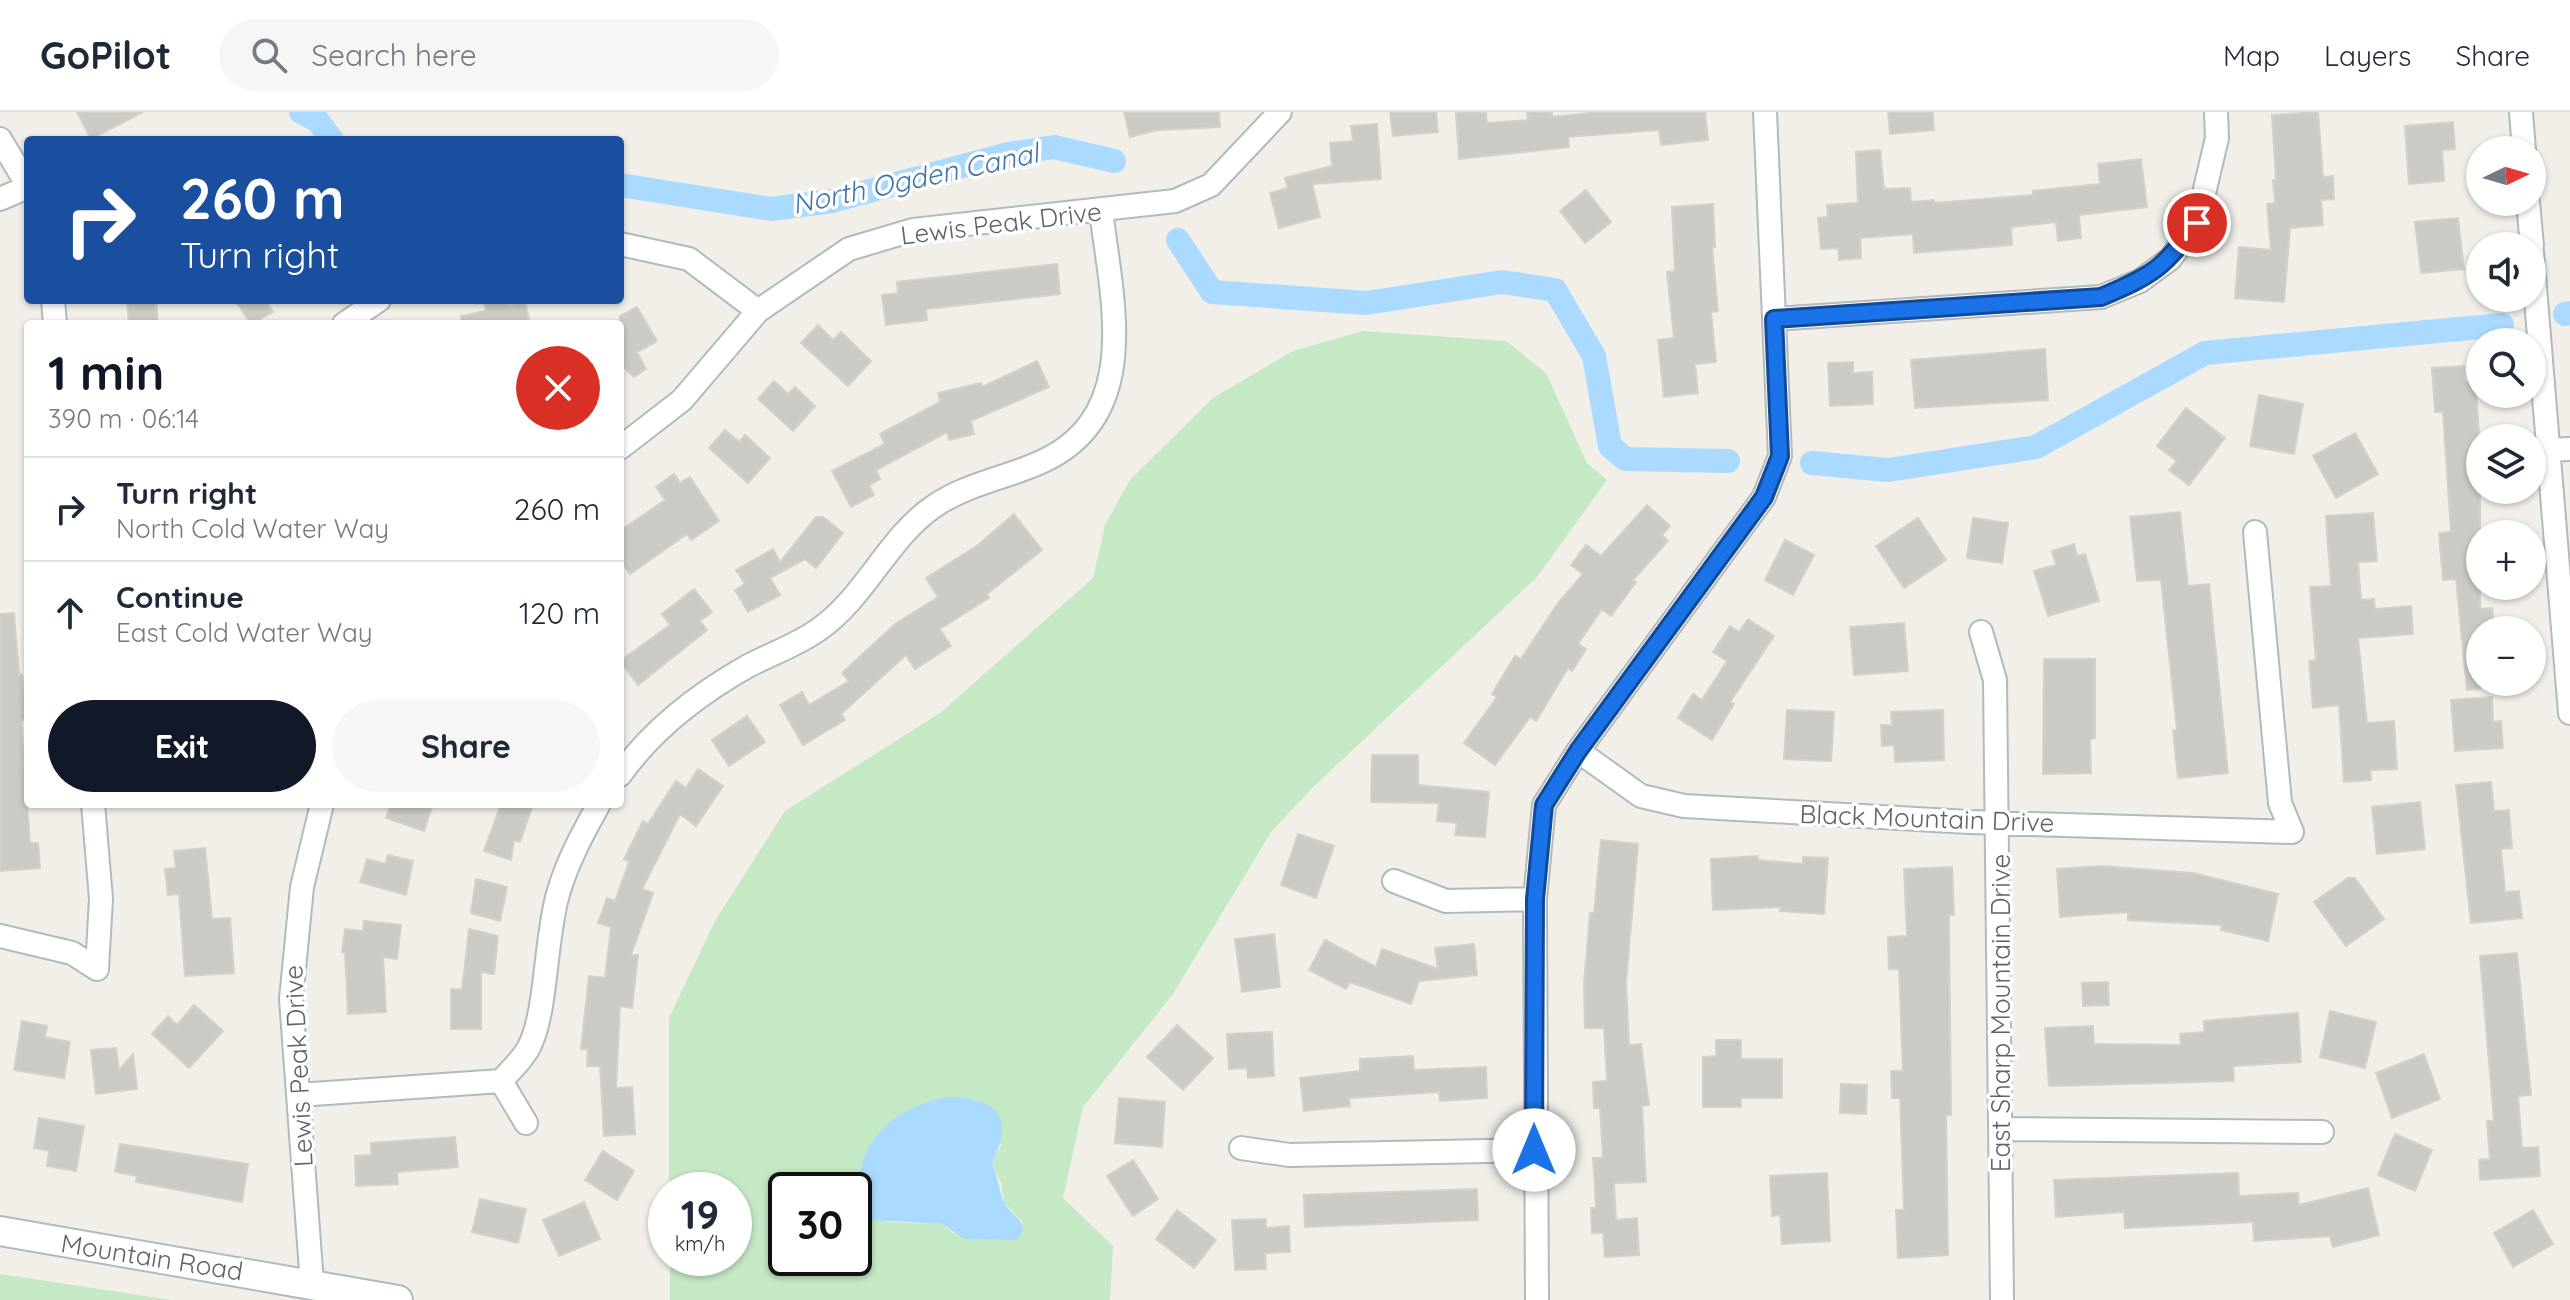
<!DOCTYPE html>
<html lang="en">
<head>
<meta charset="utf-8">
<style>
  :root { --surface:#fff; --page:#f6f6f7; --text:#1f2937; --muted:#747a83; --line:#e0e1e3; --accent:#111827 }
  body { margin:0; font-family:Quicksand,sans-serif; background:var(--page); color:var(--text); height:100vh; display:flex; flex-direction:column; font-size:30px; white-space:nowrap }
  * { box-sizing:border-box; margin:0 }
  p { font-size:26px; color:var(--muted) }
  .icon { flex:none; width:44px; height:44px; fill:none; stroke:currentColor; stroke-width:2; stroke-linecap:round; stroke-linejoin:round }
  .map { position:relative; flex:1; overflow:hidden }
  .side { position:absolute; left:24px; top:208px; width:600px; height:488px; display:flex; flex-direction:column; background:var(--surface); border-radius:8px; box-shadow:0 2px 6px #0004 }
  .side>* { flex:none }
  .banner { position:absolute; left:24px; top:24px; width:600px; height:168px; border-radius:8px; box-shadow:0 2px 6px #0004; background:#1a4fa0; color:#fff; overflow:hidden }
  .needle { width:52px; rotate:85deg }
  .buttons { position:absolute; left:2466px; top:24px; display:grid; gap:16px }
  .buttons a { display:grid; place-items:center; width:80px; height:80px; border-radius:50%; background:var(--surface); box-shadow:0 2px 6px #0004; font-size:40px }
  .speed { position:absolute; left:648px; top:1060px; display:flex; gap:16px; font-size:40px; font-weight:700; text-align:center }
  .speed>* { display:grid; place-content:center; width:104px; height:104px; border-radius:50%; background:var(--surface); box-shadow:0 2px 6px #0004; line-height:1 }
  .speed small { font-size:20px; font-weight:400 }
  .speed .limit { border:4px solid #111; border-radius:12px; background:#fff; color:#111 }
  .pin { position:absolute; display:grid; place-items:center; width:68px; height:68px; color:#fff; margin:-34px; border:4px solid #fff; border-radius:50%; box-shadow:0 2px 8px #0007 }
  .me { position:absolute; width:88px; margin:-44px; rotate:0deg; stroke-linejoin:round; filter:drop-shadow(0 0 6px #0008) }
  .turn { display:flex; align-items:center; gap:28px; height:168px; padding:0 24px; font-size:36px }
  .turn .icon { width:104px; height:104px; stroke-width:2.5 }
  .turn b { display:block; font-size:56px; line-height:68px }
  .round { display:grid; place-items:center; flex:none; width:84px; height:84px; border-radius:42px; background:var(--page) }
  .headline { display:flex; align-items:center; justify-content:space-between; height:136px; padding:0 24px }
  h1 { font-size:48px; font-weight:700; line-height:60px; color:var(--accent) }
  .action { display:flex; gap:16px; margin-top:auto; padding:16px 24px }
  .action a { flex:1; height:92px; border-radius:48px; background:var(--accent); color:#fff; font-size:32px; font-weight:700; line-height:92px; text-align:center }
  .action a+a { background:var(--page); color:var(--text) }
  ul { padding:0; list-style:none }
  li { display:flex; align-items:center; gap:24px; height:104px; padding:0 24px; border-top:2px solid var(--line) }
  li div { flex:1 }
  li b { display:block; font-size:30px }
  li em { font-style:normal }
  header { display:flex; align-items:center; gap:48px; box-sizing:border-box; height:112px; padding:0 40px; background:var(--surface); border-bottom:2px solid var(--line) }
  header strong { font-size:38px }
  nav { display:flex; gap:44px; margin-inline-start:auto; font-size:28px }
  .search { width:560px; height:72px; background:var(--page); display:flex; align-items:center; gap:20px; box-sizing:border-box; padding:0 28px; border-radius:44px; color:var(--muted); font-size:30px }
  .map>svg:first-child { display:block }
  .green { fill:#c5e8c5; fill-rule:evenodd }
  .water { fill:#aadaff }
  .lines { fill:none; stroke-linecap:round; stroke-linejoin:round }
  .canal { stroke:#aadaff; stroke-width:24 }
  .building { fill:#cccac5; stroke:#d6d1c6; stroke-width:2 }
  .minor-casing { stroke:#b5b8bc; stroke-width:26 }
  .tertiary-casing { stroke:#b5b8bc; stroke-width:32 }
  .minor { stroke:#fff; stroke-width:22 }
  .tertiary { stroke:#fff; stroke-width:28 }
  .route-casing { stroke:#114b97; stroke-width:20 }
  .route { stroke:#1a73e8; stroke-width:14 }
  .labels { text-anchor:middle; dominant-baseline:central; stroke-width:7; stroke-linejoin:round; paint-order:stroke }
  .street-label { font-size:26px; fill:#5f6368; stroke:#fff }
  .water-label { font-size:28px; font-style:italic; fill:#4174aa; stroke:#fff }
</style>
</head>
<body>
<header>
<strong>GoPilot</strong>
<div class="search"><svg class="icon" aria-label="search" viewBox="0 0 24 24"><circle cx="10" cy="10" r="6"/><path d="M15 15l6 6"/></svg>Search here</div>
<nav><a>Map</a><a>Layers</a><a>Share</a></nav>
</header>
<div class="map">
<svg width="2570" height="1188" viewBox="0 0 2570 1188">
  <rect width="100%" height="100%" fill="#f1efe8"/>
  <path class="green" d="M1363,219l143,10 40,32 41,90 20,17 -70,97 -224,210 -42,45 -98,162 -90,113 -20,91 50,48 -3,54h-440v-42h64v-68h-65v-172l46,-97 70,-110 155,-98 153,-135 12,-53 25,-45 83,-82 80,-47zM1002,1031l-10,21 9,19 3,19 19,21 -5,16 -65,-6 -11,-9 -56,-2zM786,1078h68v68h-68z
    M0,1162l172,26h-172z"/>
  <path class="water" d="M947,985c51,1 68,19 45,67 6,12 7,27 12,38 8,16 28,19 13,38l-52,-1 -23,-15 -70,-4 -15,-16c-1,-62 31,-94 90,-107z"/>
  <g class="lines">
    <path class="canal" d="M301,0l17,9 14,19
      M620,73l151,24 61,-8 176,-47 46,-7 60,14
      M1178,128l34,52 154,11 136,-21 53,8 39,66 16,90 15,13 103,2
      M2565,202l5,-1
      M1812,351l76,7 148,-23 169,-94 297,-28"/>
  </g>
  <path class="building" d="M77,0h66l-52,27z
    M1124,0h95l1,15 -63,3 -27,7z
    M1390,0h46l2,20 -45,4z
    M1486,0l1,11 41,-3 -1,-8h25v5l46,-5h107l3,28 -47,5 -2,-15 -91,7 1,10 -110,12 -3,-46z
    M1888,0h45l1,18 -44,4z
    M2318,0l5,65 10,-1 1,23 -13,1 2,25 -33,3 -6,74 -49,-4 4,-51 32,3 -4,-46 8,-1 -2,-23h3l-4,-65z
    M2453,10l2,27 -13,1 2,31 -35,3 -4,-58z
    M1377,12l4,55 -69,5 8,33 -41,11 -9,-35 18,-5 -3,-10 47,-12 -2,-23 23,-2 -2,-15z
    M1880,38l4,39 26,-1 1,14 23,-2v3l99,-8v-4l67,-7 -2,-20 43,-5 6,48 -68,8 2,23 -23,3 -2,-19 -45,5 1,18 -98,8 -1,-19 -53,4 1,20 -22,2 -1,-12 -17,1 -3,-31 10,-1 -1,-12 31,-2 -2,-51z
    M1586,78l25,32 -26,21 -25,-32z
    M1713,92l2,43h-3l6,64 -7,1 5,50 -21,2 3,29 -34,4 -6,-57 16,-2 -7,-66 8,-1 -3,-64z
    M2458,106l6,51 -43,4 -6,-51z
    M1057,152l3,30 -134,15 1,11 -41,5 -4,-30 16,-2 -1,-11z
    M127,188h29l2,24h-29z
    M235,188h30l8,12 -22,12z
    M484,188h23l2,6 16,-4 5,22h-68l-1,-8 25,-5z
    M637,195l20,34 -20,11 9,17 -12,8 -14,-13v-48z
    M818,213l15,15 8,-8 30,29 -23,25 -47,-43z
    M2045,237l3,51 -133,8 -4,-48z
    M1037,249l12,26 -78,34 3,13 -25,6 -2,-8 -71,38 4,9 -11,6 5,10 -23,12 -19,-36 53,-27 -5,-10 60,-32 -2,-9 43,-10 1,4z
    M1853,250v11l19,-1 1,32 -43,2 -2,-43z
    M2464,254l1,16h11l4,72v155l12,-1 3,22h-15v59l-13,1 -11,-111 -13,1 -4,-47 12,-1 -8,-120h-8l-3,-44z
    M774,269l14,13 7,-7 20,19 -22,25 -35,-32z
    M2259,283l44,9 -9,50 -44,-8z
    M2186,296l39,30 -36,47 -20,-15 8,-9 -20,-15z
    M725,318l14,12 6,-7 25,23 -22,25 -39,-35z
    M2355,321l23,41 -42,24 -23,-42z
    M674,362l6,9 10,-6 29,44 -28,19 -4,-6 -57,40 -10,-14v-29l45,-31 -9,-13z
    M1647,393l23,21 -8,9 6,6 -35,39 3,2 -25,34 -9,-7 -24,35 8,5 -14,22 -4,-3 -32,53 -6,-4 -35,48 -31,-22 33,-46 -5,-3 23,-38 6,3 37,-56 25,-29 -12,-9 15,-20 15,11z
    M2180,400l8,74 21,-2 19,189 -50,5 -5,-47 4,-1 -16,-150 -24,1 -7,-64z
    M2373,401l4,48 -19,1 3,38 13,-1 1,10 36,-3 2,28 -55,4 9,85 27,-2 3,48 -27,1 1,10 -27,2 -5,-77 -26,3 -4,-47 7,-1 -6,-73 21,-1 -5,-70z
    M1014,402l28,36 -55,44 2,4 -49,31 11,17 -36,23 -9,-14 -65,59 4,6 -42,25 -23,-40 22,-13 7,13 40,-24 -7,-8 53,-49 43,-27 -12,-19 52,-33z
    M816,405h7l20,16 -27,35 -11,-9 -35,19 10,17 -32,17 -13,-22 10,-6 -9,-14 37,-21 7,13z
    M1918,406l28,42 -42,28 -28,-42z
    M1973,406l35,5 -6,40 -35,-5z
    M1785,428l29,15 -21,40 -28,-15z
    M2074,432l3,12 8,-2 14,47 -51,15 -14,-45 22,-6 -4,-14z
    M694,477l18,23 -12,9 7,9 -69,55 -18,-24 50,-36 -8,-11z
    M14,501l5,62h3l5,45h-6l9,123h8l2,25 -40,3v-257z
    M1748,507l26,17 -44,66 4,2 -22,36 -34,-22 15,-24 9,6 25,-39 -14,-9 17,-26 9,6z
    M1904,511l4,48 -54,4 -4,-48z
    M2044,547h51v79l-5,1 1,34 -48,1z
    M2492,585l1,25 8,-1 2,27 -48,3 -4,-51z
    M1787,598l47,2 -3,49 -47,-2z
    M1943,598l1,50 -49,2 -1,-17 -12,1 -1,-21h11l-1,-13z
    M747,604l18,26 -36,24 -17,-26z
    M1372,643h46v30l71,7 -4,45 -30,-2 2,-12 -20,-2 2,-18 -68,-1z
    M698,657l25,17 -27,40 -16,-12 -38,75 11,4 -22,62h7l-6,53 -12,-2 -4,82 16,-1 3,47 -31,2 -4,-70h-13l1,-17h-7l8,-73 16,2 6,-51 -13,-4 9,-25 8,3 14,-39 -5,-3 19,-38 5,3 28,-43 10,7z
    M2491,670l3,29 15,-1 3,38 -11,1 4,43 14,-1 3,27 -51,5 -15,-138z
    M2420,690l5,47 -48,5 -5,-47z
    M391,692h42l-9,27 -38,-13z
    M501,692h32l-13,38 -6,-2 -3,20 -27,-9z
    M1298,722l36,12 -18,52 -35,-13z
    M1601,728l37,4 -12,139 3,62 12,-1 8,61 -7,1 4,76 -32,1 2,37 21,-2 2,37 -34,2 -2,-24h-11l-1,-25h5l-3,-50h10l-3,-50h-6l-1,-26 14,-1 -3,-53h-19l-1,-44 6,-71h4z
    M205,736l7,71 18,-1 4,55 -49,3 -6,-82 -11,1 -3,-26 11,-1 -2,-17z
    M388,743l25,6 -7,34 -46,-13 7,-23 18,5z
    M1758,744v4l45,4v-7l25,1 -4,56 -44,-3 1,-4 -68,3 -2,-51z
    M2101,754l92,7 85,21 -10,47 -47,-11 1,-5 -94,-5v-8l-68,5 -3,-48z
    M1952,755l2,48h-5l2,200h-5l2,140 -50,3 -2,-48h8l-4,-112h-8l-1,-27h12l-4,-102h-10l-1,-32 19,-1 -3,-67z
    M2348,766h7l29,41 -38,27 -32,-44z
    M476,767l31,8 -7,34 -29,-8z
    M364,809l37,4 -4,34 -14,-2 3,55 -38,2 -3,-61 -3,-1 3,-23 18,2z
    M469,817l29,7 -4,38 -13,-2v57h-30v-40h11z
    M1274,822l6,53 -38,5 -7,-53z
    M1325,828l51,27 6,-18 56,20 -3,-21 39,-4 3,31 -58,6 -8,23 -61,-22 -4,7 -37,-19z
    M2517,841l14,142 -13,1 4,52 16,-1 2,29 -60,4 -1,-20 11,-1 -3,-38h7l-14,-165z
    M2108,870l1,23 -26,1 -1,-23z
    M194,893l29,26 -34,37 -37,-34 16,-18 9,9z
    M2330,899l46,11 -11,46 -45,-11z
    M2298,901l3,49 -68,4 1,15 -185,5 -4,-58 48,-2 1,18 87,1 -1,-11 24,-2v-11z
    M22,909l25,5 -2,11 25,5 -6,36 -50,-8z
    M1177,913l36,33 -30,32 -36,-33z
    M1272,920l2,44 -26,2 -1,-10 -18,1 -2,-35z
    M1716,928h25v19h41v39h-41v9h-38v-50l13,-1z
    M116,936l3,22 14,-16 4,35 -41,5 -5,-44z
    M2424,942l16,45 -48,19 -16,-45z
    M1413,944l1,14 72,-3 1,31 -47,3 -1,-9 -90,6 1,8 -46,5 -4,-33 60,-7v-12z
    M1841,972l26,1 -1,29 -26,-1z
    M1119,986l46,4 -3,45 -47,-4z
    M39,1006l45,8 -8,45 -29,-5 2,-15 -15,-3z
    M2395,1022l37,16 -17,41 -37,-16z
    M455,1025l3,30 -61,5 1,12 -42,2 -1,-30 16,-1v-12z
    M120,1032l128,20 -6,38 -106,-20 1,-6 -22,-4z
    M603,1039l31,20 -17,29 -32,-20z
    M1133,1048l25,39 -25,17 -26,-40z
    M1827,1061l3,68 -48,3 -2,-29 -8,1 -2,-40z
    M2238,1061l1,23 59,-3 1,12 69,-17 11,47 -46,12 -3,-11 -76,5 -1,-19 -128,6 -1,-16 -68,5 -2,-37z
    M1477,1077l1,31 -173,7 -1,-32z
    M480,1087l46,10 -8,34 -46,-11z
    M584,1090l16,37 -41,17 -16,-36z
    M1177,1098l39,30 -22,28 -38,-29z
    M2533,1098l20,34 -40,23 -19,-34z
    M1266,1107v9l23,-2 1,26 -25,1 1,16 -31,1 -3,-50z"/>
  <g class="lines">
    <defs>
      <path id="minor" d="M2521,0l3,38
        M0,27l28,47
        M0,87l28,-12
        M2528,90l4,44
        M620,132l69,15 69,52
        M2532,139l38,462
        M53,188l2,24
        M1774,207l327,-22 39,-16 30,-22 27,-36 20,-85 -1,-26
        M344,212l35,-24
        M620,336l62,-48 76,-89 91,-62 64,-19 262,-29 36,-16 69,-73
        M2548,338l22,-1
        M1981,520l14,48 7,620
        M1578,639l63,45 43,10 286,16 322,10 -12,-29 -25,-271
        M620,663c32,-45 80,-82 128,-109 23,-12 49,-21 70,-36 47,-32 69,-91 115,-123 31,-22 72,-29 106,-44 106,-46 72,-165 62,-253
        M1394,769l52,20 89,-2
        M0,824l72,17 25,16 4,-70 -8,-95
        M501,969l25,42
        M298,983l203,-14c9,-10 22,-22 28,-34 18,-34 16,-109 29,-153 9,-32 25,-61 41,-90
        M2000,1017l322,3
        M1241,1036l48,7 245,-5
        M312,1172l-21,-285 11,-112 20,-83
        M1537,1188l-2,-401 9,-94 34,-54 186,-254 16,-41 -15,-344"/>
      <path id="tertiary" d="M0,1119l398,69"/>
    </defs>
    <use href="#minor" class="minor-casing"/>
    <use href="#tertiary" class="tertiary-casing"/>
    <use href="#minor" class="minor"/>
    <use href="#tertiary" class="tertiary"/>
  </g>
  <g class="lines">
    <defs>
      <path id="route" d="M1534,1038l1,-251 9,-94 34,-54 186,-254 16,-41 -6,-137 327,-22c52,-22 63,-29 96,-74"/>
    </defs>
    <use href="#route" class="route-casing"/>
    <use href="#route" class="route"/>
  </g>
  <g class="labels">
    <g class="street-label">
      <text transform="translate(1001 111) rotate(-7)">Lewis Peak Drive</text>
      <text transform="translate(1927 706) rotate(2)">Black Mountain Drive</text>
      <text transform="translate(2000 901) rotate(-90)">East Sharp Mountain Drive</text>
      <text transform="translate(298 954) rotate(-93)">Lewis Peak Drive</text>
      <text transform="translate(152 1145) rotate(9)">Mountain Road</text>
    </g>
    <g class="water-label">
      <text transform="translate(915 66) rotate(-12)">North Ogden Canal</text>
    </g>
  </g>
</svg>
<div class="buttons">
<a><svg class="needle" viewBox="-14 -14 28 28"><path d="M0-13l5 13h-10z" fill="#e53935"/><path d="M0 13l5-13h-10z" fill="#747a83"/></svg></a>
<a><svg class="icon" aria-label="sound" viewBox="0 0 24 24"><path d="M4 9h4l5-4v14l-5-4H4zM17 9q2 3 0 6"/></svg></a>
<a><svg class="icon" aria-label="search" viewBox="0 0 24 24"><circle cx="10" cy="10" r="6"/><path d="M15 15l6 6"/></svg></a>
<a><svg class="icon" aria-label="layers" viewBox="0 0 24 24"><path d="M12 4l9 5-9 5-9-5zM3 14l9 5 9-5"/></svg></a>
<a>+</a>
<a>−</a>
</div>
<div class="speed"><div>19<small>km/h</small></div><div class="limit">30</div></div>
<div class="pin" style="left:2197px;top:111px;background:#d93025"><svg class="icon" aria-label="arrive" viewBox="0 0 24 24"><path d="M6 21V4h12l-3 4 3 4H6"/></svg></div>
<svg class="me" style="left:1534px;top:1038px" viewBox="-20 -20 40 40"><circle r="19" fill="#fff"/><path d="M0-13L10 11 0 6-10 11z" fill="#1a73e8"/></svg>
<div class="banner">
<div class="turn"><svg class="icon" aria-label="right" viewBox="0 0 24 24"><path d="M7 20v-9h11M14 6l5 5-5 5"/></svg><div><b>260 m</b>Turn right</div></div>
</div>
<section class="side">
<div class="headline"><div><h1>1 min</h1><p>390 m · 06:14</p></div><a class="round" style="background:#d93025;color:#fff"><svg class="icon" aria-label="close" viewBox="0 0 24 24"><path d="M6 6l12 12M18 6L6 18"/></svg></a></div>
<ul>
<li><svg class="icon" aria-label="right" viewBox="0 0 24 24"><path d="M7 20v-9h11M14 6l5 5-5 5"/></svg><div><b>Turn right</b><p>North Cold Water Way</p></div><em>260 m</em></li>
<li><svg class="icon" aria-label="ahead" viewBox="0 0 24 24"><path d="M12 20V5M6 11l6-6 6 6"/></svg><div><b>Continue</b><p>East Cold Water Way</p></div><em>120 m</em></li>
</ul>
<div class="action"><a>Exit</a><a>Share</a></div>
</section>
</div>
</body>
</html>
